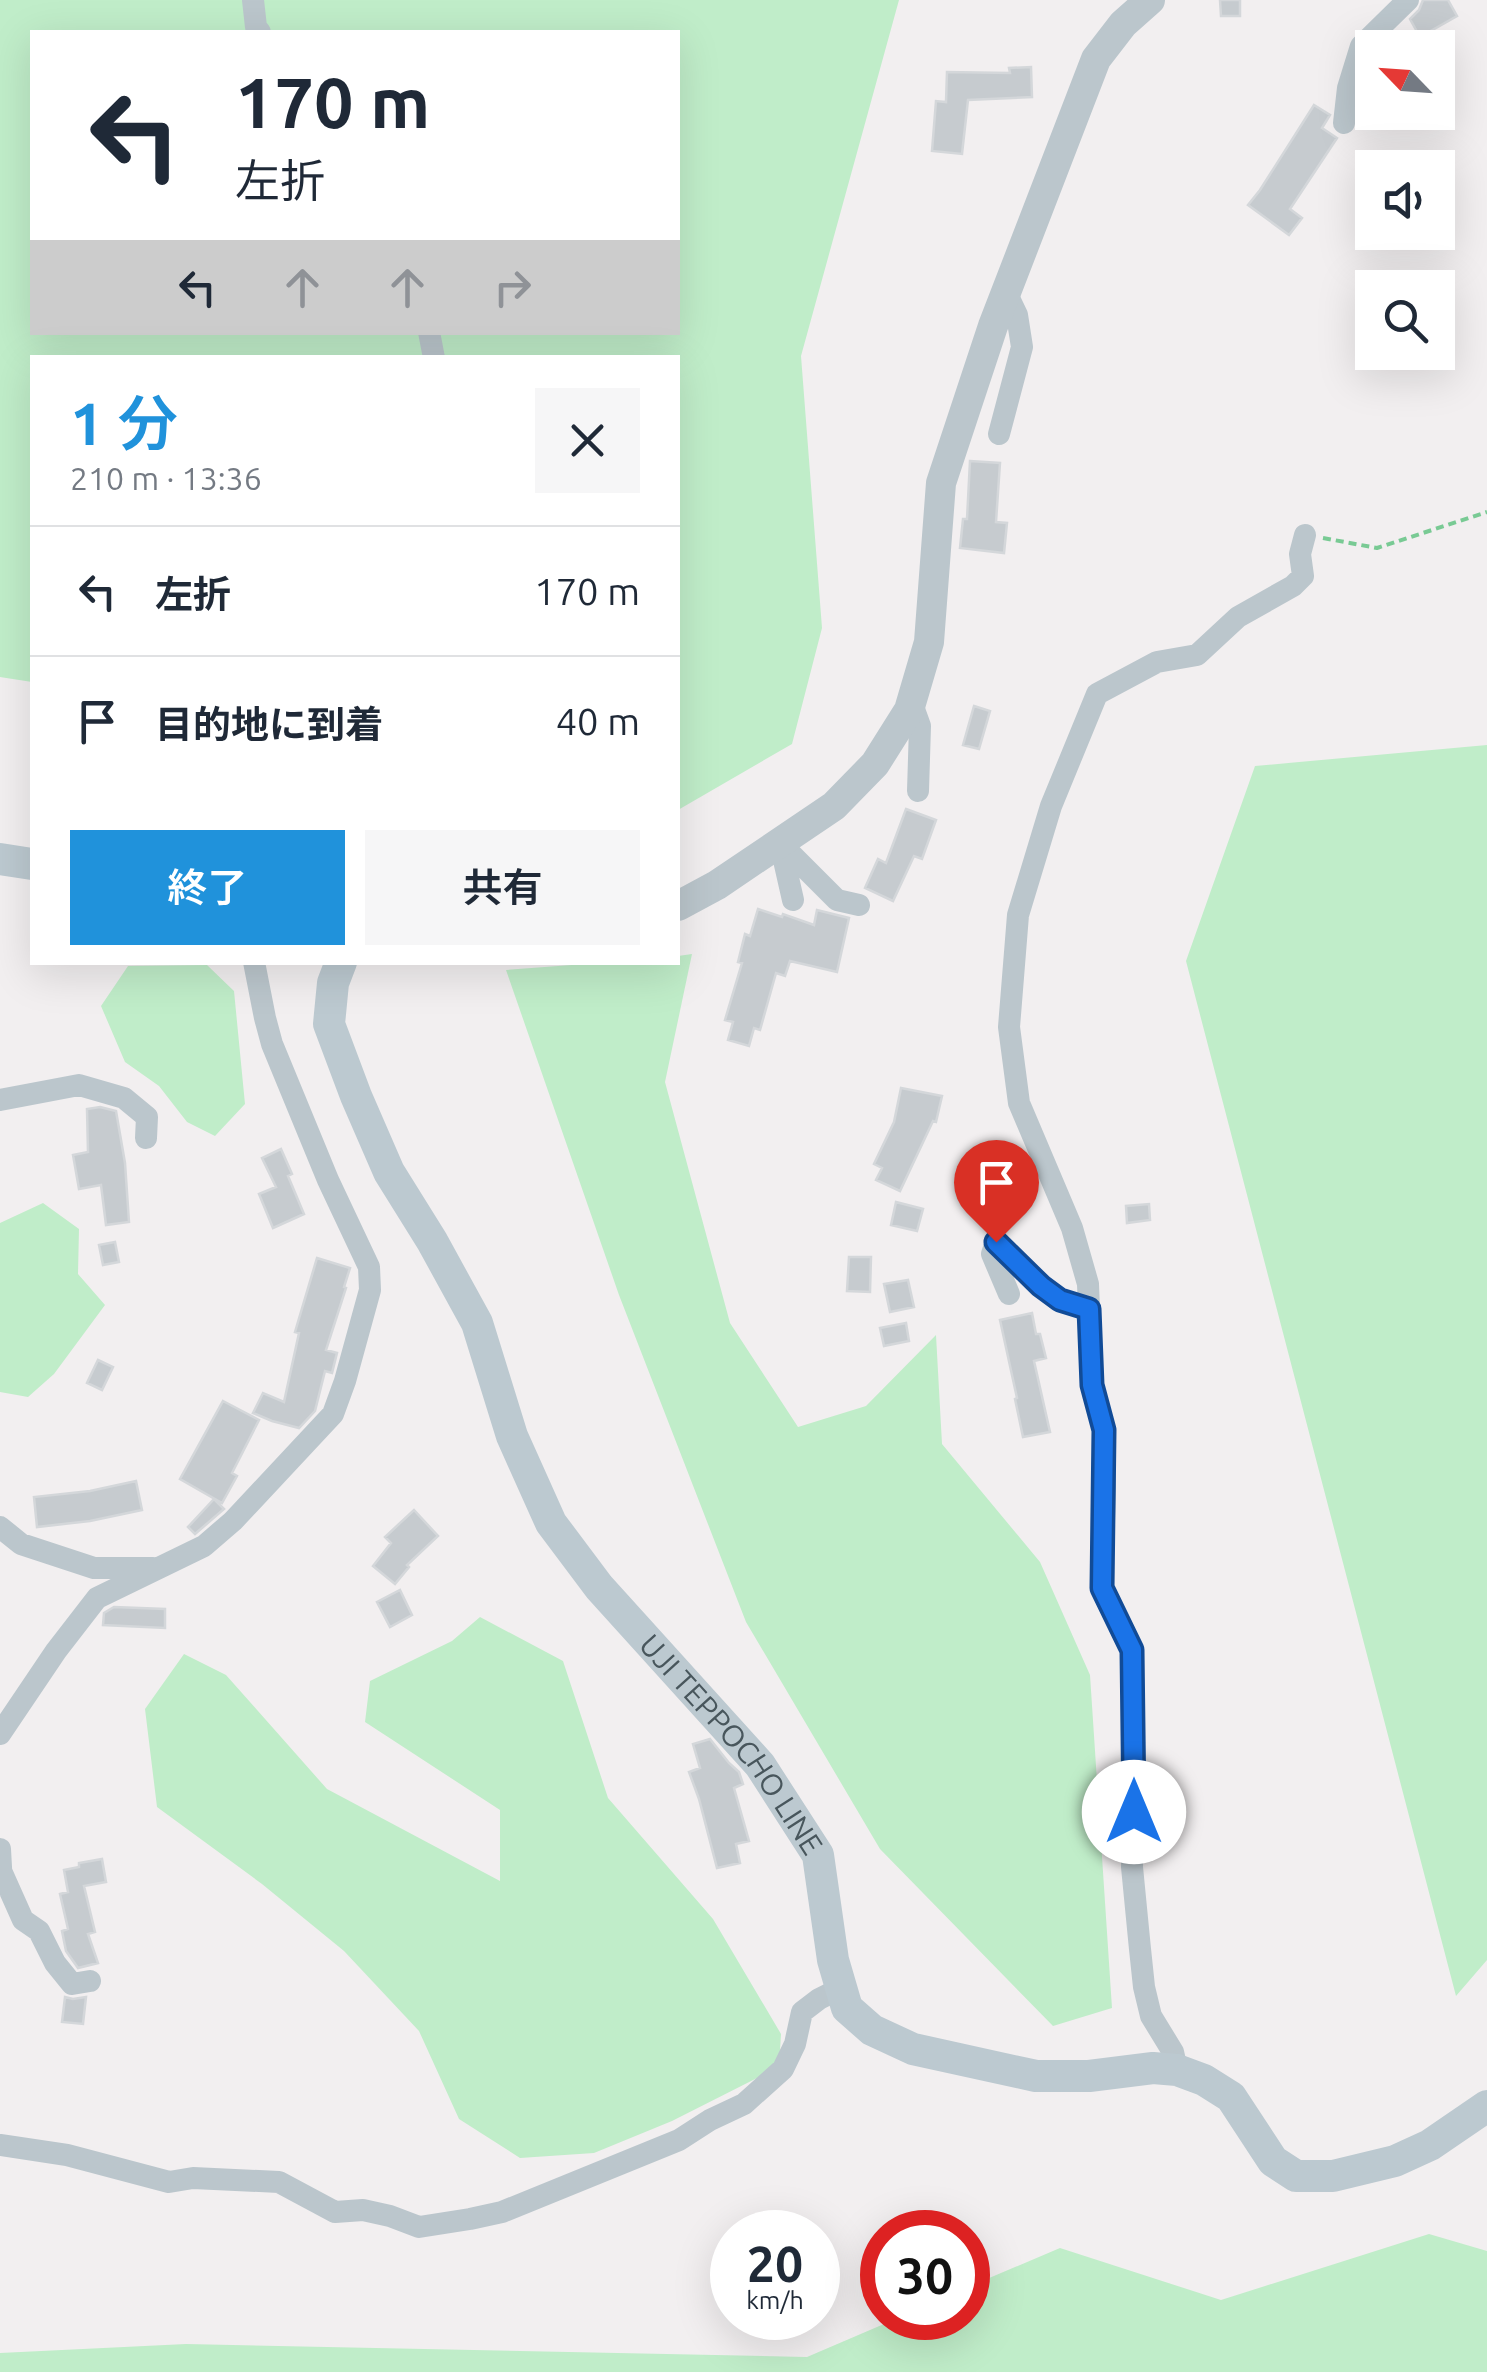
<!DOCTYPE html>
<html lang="ja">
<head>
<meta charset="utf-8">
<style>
  :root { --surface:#fff; --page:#f6f6f7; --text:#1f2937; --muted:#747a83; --line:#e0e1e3; --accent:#2092db }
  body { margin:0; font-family:Ubuntu,"Noto Sans JP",sans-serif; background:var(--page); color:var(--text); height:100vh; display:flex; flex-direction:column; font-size:38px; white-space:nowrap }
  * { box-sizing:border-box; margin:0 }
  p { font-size:32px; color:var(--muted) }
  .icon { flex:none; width:55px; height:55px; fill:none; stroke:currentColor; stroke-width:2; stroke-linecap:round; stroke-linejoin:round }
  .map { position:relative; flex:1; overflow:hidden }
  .details { position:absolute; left:30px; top:355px; width:650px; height:610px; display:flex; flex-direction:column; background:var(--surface); border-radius:0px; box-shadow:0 10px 40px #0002 }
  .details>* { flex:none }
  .hud { position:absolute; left:30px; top:30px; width:650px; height:305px; border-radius:0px; box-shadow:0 10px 40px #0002; background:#fff; color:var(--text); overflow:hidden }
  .needle { width:65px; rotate:295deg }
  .buttons { position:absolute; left:1355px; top:30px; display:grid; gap:20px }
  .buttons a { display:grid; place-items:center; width:100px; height:100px; border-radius:0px; background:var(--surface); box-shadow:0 10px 40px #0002; font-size:50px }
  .speed { position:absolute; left:710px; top:2210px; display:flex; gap:20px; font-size:50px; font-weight:700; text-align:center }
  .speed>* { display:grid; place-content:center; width:130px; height:130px; border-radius:50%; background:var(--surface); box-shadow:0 10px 40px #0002; line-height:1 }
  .speed small { font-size:25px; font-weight:400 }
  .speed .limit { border:15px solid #d22; background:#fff; color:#111 }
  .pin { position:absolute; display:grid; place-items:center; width:85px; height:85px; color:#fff; margin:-102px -42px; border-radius:50% 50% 50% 0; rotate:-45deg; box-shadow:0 0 10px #0007 }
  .pin .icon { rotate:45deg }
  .me { position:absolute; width:110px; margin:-55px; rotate:0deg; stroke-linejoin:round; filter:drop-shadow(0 0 8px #0008) }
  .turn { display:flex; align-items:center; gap:35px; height:210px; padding:0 40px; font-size:45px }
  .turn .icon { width:130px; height:130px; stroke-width:2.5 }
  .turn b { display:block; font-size:70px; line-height:85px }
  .lanes { display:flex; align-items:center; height:95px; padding:0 40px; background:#0003; justify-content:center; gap:50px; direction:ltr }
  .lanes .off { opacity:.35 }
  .round { display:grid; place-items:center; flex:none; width:105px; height:105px; border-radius:0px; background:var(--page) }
  .head { display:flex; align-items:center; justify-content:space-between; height:170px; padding:0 40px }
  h1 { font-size:60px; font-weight:600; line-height:75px; color:var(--accent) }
  .cta { display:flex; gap:20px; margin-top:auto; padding:20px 40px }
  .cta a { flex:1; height:115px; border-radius:0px; background:var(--accent); color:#fff; font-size:40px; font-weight:600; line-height:115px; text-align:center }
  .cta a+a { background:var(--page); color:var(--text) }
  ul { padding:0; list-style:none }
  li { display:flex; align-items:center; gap:30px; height:130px; padding:0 40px; border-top:2px solid var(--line) }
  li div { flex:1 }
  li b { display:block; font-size:38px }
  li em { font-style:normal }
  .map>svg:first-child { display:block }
  .green { fill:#c0edc9; fill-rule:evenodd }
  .building { fill:#c6cbcf; stroke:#d4d7da; stroke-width:2.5 }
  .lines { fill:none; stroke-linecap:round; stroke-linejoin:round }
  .path { stroke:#79ca94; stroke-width:4; stroke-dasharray:8 5; stroke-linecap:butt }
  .minor { stroke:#bbc6cc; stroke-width:22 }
  .tertiary { stroke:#bbc6cc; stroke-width:30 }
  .secondary { stroke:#bcc9d0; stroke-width:32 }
  .route-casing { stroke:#114b97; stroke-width:25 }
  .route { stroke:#1a73e8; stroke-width:18 }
  .labels { text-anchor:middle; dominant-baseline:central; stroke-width:8; stroke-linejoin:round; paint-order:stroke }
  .street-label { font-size:30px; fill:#48565c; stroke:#fff }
</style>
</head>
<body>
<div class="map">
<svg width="1487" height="2372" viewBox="0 0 1487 2372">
  <rect width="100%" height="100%" fill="#f2eff0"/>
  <path class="green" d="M0,0h899l-98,356 21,272 -30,116 -114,66v-452h-646v324l-32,-5zM32,32h646v300h-646z
    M1487,745v1215l-31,36 -270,-1035 69,-195z
    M692,954l-27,128 65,241 68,104 68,-21 70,-71 6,109 98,118 50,113 22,333 -59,18 -173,-177 -134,-227 -127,-327 -113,-325 92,-7 80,-1v-6z
    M207,965l27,26 11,113 -30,32 -28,-14 -28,-36 -34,-24 -24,-56 27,-40z
    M43,1203l36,26 -1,45 27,31 -51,69 -26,23 -28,-5v-169z
    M480,1617l83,44 45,137 105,121 68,115 -2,33 -107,54 -78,32 -74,5 -61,-39 -40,-88 -75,-80 -82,-67 -105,-77 -12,-98 39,-55 42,21 101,114 173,92v-71l-135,-88 5,-41 82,-40z
    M1429,2234l58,17v121h-1487v-19l186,-9 621,13 91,-39h70v-31l92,-39 161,52z"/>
  <path class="building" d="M1220,0h20v16h-19z
    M1423,0h25l9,16 -37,21 -10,-18 9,-9z
    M1031,67l1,30 -64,3 -6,54 -30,-3 4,-50 10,1 1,-30 63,1 -1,-5z
    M1314,105l16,10 -8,13 15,10 -47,71 12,9 -13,17 -41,-30 12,-15z
    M970,461l30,2 -4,59 11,1 -3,30 -44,-5 3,-29h4z
    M974,706l16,5 -11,38 -16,-4z
    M906,809l30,11 -14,39 -8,-3 -21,45 -28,-13 13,-29 8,4z
    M758,909l24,8 1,-3 31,11 3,-15 32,8 -12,54 -47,-11 -5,15 -9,-3 -16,57 -6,-2 -5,18 -21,-6 5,-18 -8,-2 17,-57 -4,-1 7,-28 5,2z
    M901,1088l41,8 -6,26 -3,-1 -33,70 -24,-11 6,-12 -8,-4 20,-42z
    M100,1107l16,4 9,52 4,59 -23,3 -5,-40 -22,4 -6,-34 15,-3 -1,-43z
    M281,1149l11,25 -4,2 16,38 -31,14 -14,-34 17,-7 -14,-29z
    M896,1202l27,7 -6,22 -26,-6z
    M1149,1204l1,16 -23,3 -1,-17z
    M115,1242l4,20 -16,3 -4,-20z
    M849,1257h22l-1,35 -23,-1z
    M317,1258l33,10 -6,19 2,1 -20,62 11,3 -5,20 -7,-2 -10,40 -16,17 -27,-7 -19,-8 10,-20 21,9 15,-69 -4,-1z
    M908,1280l6,27 -24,5 -6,-28z
    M1032,1313l4,21h4l6,24 -12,3 16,71 -27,5 -8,-38 2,-1 -17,-78z
    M906,1323l3,18 -25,5 -4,-18z
    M98,1360l15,7 -11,23 -15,-7z
    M223,1401l36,19 -27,53 5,3 -15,27 -42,-24z
    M136,1481l6,29 -52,11 -53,6 -3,-30 56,-6z
    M214,1499l10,10 -29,25 -7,-7z
    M414,1510l24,26 -31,29 2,2 -14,17 -22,-18 18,-23 -6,-6z
    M400,1590l12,25 -22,12 -13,-25z
    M114,1607l51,2v19l-62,-3 1,-12z
    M710,1739l19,24 10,9 4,12 -9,4 15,53 -13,3 4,19 -23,5 -18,-69 -10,-27 11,-4 -7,-24z
    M102,1859l4,23 -22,4 11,46 -7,2 10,29 -20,5 -12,-17 -4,-20 6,-2 -8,-35 8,-2 -4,-22 15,-3v-4z
    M65,1997l8,2 13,-2 -3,27 -21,-2z"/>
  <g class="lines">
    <path class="path" d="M1323,538l54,10 110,-36"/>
    <path class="minor" d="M253,0l3,27 4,5
      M1344,123l4,-35 13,-42 47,-46
      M429,332l5,26
      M999,434l23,-87 -5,-32 -11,-23
      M911,701l9,25 -2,65
      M780,843l57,57 22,5
      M781,847l12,53
      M0,1100l79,-15 45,13 23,19 -1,21
      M1009,1294l-17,-40 4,-12 45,43 19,14 29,10
      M0,1527l21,17 73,24h59
      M0,1734l56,-83 41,-53 107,-52 29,-25 100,-107 12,-33 25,-91 -1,-23 -41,-87 -56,-136 -7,-26 -11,-56
      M0,1849l2,36
      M2,1873l21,47 16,11 16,32 17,21 18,-3
      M1177,2070l-4,-18 -22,-36 -7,-29 -4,-38 -8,-82 2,-82 -2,-135 -30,-62 3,-101 -1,-57 -12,-45 -4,-101 -16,-56 -53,-125 -10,-76 9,-112 33,-109 46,-112 60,-32 40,-7 41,-38 55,-31 10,-10 -3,-22 5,-19
      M0,2145l67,10 102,27 24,-4 86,4 56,30 28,-2 27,6 29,11 51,-8 32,-7 177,-72 31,-20 34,-16 39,-35 12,-25 7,-32 17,-13 22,-11"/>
    <path class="tertiary" d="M678,906l39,-21 117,-79 41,-42 34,-54 20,-68 12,-159 52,-157 103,-267 27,-35 27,-24"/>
    <g class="secondary">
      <path d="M0,859l32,5"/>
      <path id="s1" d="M341,962l-8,21 -4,41 27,72 33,76 43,69 45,82 35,113 39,87 48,64 161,178 58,90 15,105 14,48 25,22 41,19 123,27h53l64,-8 24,2 27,10 27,17 42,64 23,15h37l62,-15 35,-16 57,-39"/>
    </g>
  </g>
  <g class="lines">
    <defs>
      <path id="route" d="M996,1242l45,44 19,14 29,9 3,76 12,45 -2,158 30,62 2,162"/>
    </defs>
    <use href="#route" class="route-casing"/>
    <use href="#route" class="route"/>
  </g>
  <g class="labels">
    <g class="street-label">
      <text stroke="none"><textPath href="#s1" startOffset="898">UJI TEPPOCHO LINE</textPath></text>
    </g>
  </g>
</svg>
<div class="buttons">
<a><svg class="needle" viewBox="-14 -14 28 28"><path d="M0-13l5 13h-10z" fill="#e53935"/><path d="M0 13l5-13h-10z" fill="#747a83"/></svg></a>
<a><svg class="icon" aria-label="sound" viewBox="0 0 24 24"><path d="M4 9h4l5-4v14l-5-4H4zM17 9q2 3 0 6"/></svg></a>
<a><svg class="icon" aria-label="search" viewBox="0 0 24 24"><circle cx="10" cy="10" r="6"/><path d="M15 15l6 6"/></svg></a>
</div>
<div class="speed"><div>20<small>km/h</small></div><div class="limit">30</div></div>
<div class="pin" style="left:996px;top:1242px;background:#d93025"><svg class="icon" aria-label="arrive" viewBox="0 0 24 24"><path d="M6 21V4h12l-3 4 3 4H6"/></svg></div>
<svg class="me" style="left:1134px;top:1812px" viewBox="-20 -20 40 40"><circle r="19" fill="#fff"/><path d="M0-13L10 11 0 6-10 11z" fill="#1a73e8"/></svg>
<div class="hud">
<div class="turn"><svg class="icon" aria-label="left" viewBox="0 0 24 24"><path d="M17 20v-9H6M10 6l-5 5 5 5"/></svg><div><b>170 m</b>左折</div></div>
<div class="lanes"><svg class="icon" aria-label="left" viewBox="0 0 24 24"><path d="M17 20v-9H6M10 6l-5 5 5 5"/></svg><svg class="icon off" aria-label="ahead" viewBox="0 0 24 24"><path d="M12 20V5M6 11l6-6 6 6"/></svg><svg class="icon off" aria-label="ahead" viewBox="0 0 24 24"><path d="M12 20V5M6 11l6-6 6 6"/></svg><svg class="icon off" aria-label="right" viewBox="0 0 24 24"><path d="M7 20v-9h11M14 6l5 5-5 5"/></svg></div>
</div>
<section class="details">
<div class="head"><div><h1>1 分</h1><p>210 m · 13:36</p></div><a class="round"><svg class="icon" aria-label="close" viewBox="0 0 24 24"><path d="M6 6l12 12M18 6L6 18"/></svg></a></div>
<ul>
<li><svg class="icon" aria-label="left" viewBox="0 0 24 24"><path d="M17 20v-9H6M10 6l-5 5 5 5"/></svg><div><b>左折</b></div><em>170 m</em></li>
<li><svg class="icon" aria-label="arrive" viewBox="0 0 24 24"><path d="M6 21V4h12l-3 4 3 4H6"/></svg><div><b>目的地に到着</b></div><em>40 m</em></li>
</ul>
<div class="cta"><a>終了</a><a>共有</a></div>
</section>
</div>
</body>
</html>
